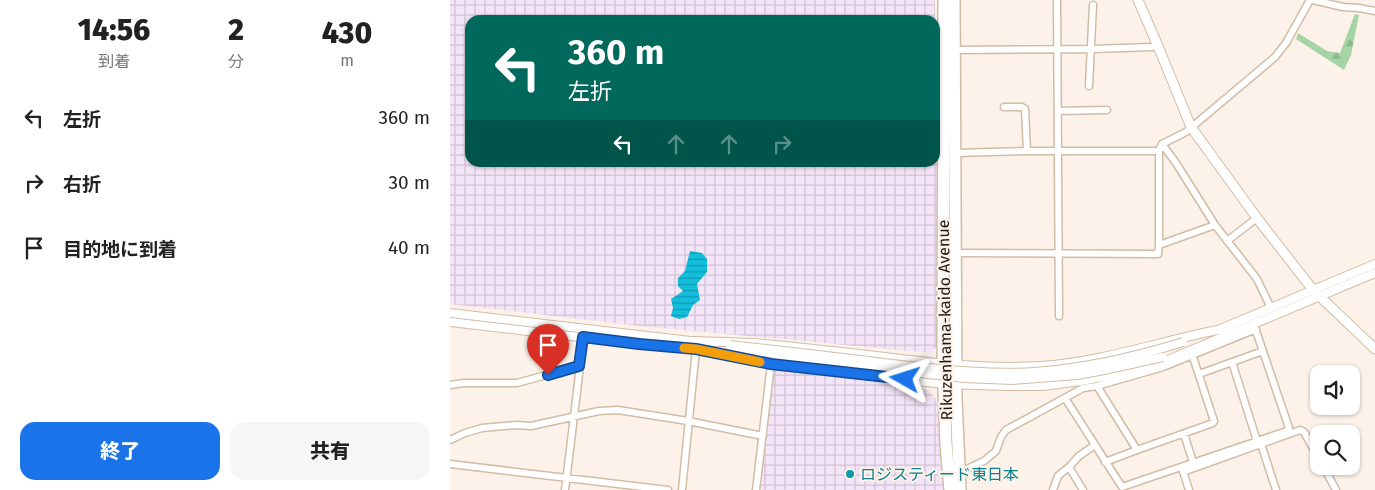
<!DOCTYPE html>
<html lang="ja">
<head>
<meta charset="utf-8">
<style>
  :root { --surface:#fff; --page:#f6f6f6; --text:#222; --muted:#767676; --accent:#1a73e8 }
  body { margin:0; font-family:"Fira Sans","Noto Sans JP",sans-serif; background:var(--page); color:var(--text); height:100vh; display:flex; flex-direction:column; font-size:19px; white-space:nowrap }
  * { box-sizing:border-box; margin:0 }
  p { font-size:16px; color:var(--muted) }
  .icon { flex:none; width:28px; height:28px; fill:none; stroke:currentColor; stroke-width:2; stroke-linecap:round; stroke-linejoin:round }
  .map { position:relative; flex:1; overflow:hidden }
  .panel { display:flex; flex-direction:column; background:var(--surface); width:450px }
  .panel>* { flex:none }
  .banner { position:absolute; left:15px; top:15px; width:475px; height:152px; border-radius:15px; box-shadow:0 1px 4px #0004; background:#00695c; color:#fff; overflow:hidden }
  .buttons { position:absolute; left:860px; top:365px; display:grid; gap:10px }
  .buttons a { display:grid; place-items:center; width:50px; height:50px; border-radius:10px; background:var(--surface); box-shadow:0 1px 4px #0004; font-size:25px }
  .pin { position:absolute; display:grid; place-items:center; width:42px; height:42px; color:#fff; margin:-51px -21px; border-radius:50% 50% 50% 0; rotate:-45deg; box-shadow:0 0 5px #0007 }
  .pin .icon { rotate:45deg }
  .me { position:absolute; width:55px; margin:-28px; rotate:276deg; stroke-linejoin:round; filter:drop-shadow(0 0 4px #0008) }
  .turn { display:flex; align-items:center; gap:18px; height:105px; padding:0 20px; font-size:22px }
  .turn .icon { width:65px; height:65px; stroke-width:2.5 }
  .turn b { display:block; font-size:35px; line-height:42px }
  .lanes { display:flex; align-items:center; height:48px; padding:0 20px; background:#0003; justify-content:center; gap:25px; direction:ltr }
  .lanes .off { opacity:.35 }
  .eta { display:flex; justify-content:space-evenly; align-items:center; height:85px; text-align:center }
  .eta b { font-size:30px; font-weight:800; line-height:35px }
  .action { display:flex; gap:10px; margin-top:auto; padding:10px 20px }
  .action a { flex:1; height:58px; border-radius:15px; background:var(--accent); color:#fff; font-size:20px; font-weight:800; line-height:58px; text-align:center }
  .action a+a { background:var(--page); color:var(--text) }
  ul { padding:0; list-style:none }
  li { display:flex; align-items:center; gap:15px; height:65px; padding:0 20px }
  li div { flex:1 }
  li b { display:block; font-size:19px }
  li em { font-style:normal }
  main { display:flex; flex:1; min-height:0 }
  .map>svg:first-child { display:block }
  .industrial { fill:url(#industrial-grid); fill-rule:evenodd }
  .forest { fill:url(#forest-firs) }
  .water { fill:url(#water-rules) }
  .lines { fill:none; stroke-linecap:round; stroke-linejoin:round }
  .minor-casing { stroke:#d2bca6; stroke-width:9 }
  .tertiary-casing { stroke:#d2bca6; stroke-width:10 }
  .secondary-casing { stroke:#d2bca6; stroke-width:11 }
  .trunk-casing { stroke:#d2bca6; stroke-width:14 }
  .minor { stroke:#fff; stroke-width:6 }
  .tertiary { stroke:#fff; stroke-width:8 }
  .secondary { stroke:#fff; stroke-width:9 }
  .trunk { stroke:#fff; stroke-width:11 }
  .tertiary-bridge-casing { stroke:#d2bca6; stroke-width:10; stroke-linecap:butt }
  .tertiary-bridge { stroke:#fff; stroke-width:8 }
  .route-casing { stroke:#114b97; stroke-width:12 }
  .route { stroke:#1a73e8; stroke-width:9 }
  .slow { stroke:#f59e0b; stroke-width:9 }
  .culture-dot { fill:#0f9aa8; stroke:#fcf2e9; stroke-width:2 }
  .labels { text-anchor:middle; dominant-baseline:central; stroke-width:4; stroke-linejoin:round; paint-order:stroke }
  .street-label { font-size:16px; fill:#221a12; stroke:#fcf2e9 }
  .culture-label { font-size:16px; fill:#0d838f; stroke:#fcf2e9; text-anchor:start }
</style>
</head>
<body>
<main>
<section class="panel">
<div class="eta">
<div><b>14:56</b><p>到着</p></div>
<div><b>2</b><p>分</p></div>
<div><b>430</b><p>m</p></div>
</div>
<ul>
<li><svg class="icon" aria-label="left" viewBox="0 0 24 24"><path d="M17 20v-9H6M10 6l-5 5 5 5"/></svg><div><b>左折</b></div><em>360 m</em></li>
<li><svg class="icon" aria-label="right" viewBox="0 0 24 24"><path d="M7 20v-9h11M14 6l5 5-5 5"/></svg><div><b>右折</b></div><em>30 m</em></li>
<li><svg class="icon" aria-label="arrive" viewBox="0 0 24 24"><path d="M6 21V4h12l-3 4 3 4H6"/></svg><div><b>目的地に到着</b></div><em>40 m</em></li>
</ul>
<div class="action"><a>終了</a><a>共有</a></div>
</section>
<div class="map">
<svg width="925" height="490" viewBox="0 0 925 490">
  <defs>
    <pattern id="industrial-grid" width="8" height="8" patternUnits="userSpaceOnUse" patternTransform="scale(1.25)"><rect width="8" height="8" fill="#f4e4f7"/><path d="M0 4h8M4 0v8" fill="none" stroke="#d1c3d3"/></pattern>
    <pattern id="forest-firs" width="22" height="20" patternUnits="userSpaceOnUse" patternTransform="scale(1.25)"><rect width="22" height="20" fill="#a5d4a5"/><path d="M5 1l3.5 6h-7zM16 11l3.5 6h-7z" fill="#8eb58d"/></pattern>
    <pattern id="water-rules" width="6" height="5" patternUnits="userSpaceOnUse" patternTransform="scale(1.25)"><rect width="6" height="5" fill="#13bddc"/><path d="M0 2.5h6" fill="none" stroke="#1199b1"/></pattern>
  </defs>
  <rect width="100%" height="100%" fill="#fcf2e9"/>
  <path class="industrial" d="M0,0h485l4,345 -9,8 -290,-27 -190,-22zM20,20h465v142h-465z
    M324,368l132,17 21,5 7,6 4,8 3,43 5,43h-185z"/>
  <path class="forest" d="M905,14l4,1 -8,40 -7,15 -48,-31 2,-6 29,18 13,2z"/>
  <path class="water" d="M240,251l12,2 5,6v13l-10,12 3,16 -7,5 -6,12 -8,2 -8,-3 2,-8 -2,-9 12,-8 -5,-5v-8l7,-7z"/>
  <g class="lines">
    <defs>
      <path id="minor" d="M607,0l2,316
        M863,0l30,7 16,1 16,3
        M505,50l137,-1 60,-2 6,-1
        M639,86l4,-81
        M554,107h18l3,2 2,42
        M608,111l49,-1
        M712,144l14,19 39,62 42,54 14,29
        M709,151v94l56,-20
        M505,153l72,-2h132l3,-7 24,-12 89,-75 11,-14 24,-43
        M777,241l30,-23
        M504,253l204,1 1,-9
        M782,362l25,79
        M749,374l64,-23
        M0,385l14,-2h53l62,-17
        M647,386l40,64 76,-27 1,-2 -23,-70
        M615,398l57,89 165,-56 2,-3 -35,-103
        M734,434l9,28
        M0,440l15,-7 17,-5 35,-3 14,1 68,-15 19,-1 70,11 75,15
        M811,444l15,46
        M655,462l32,-12
        M0,464l218,26
        M873,466l13,24
        M508,468l9,1 17,-8 12,-10 5,-14 5,-7 77,-42 14,-2 66,-19 93,-38
        M732,468l7,22
        M733,472l117,-42 4,2 15,27
        M115,490l19,-156
        M232,490l14,-141
        M306,490l15,-126
        M603,490l5,-14 11,-9
        M633,490l-14,-23 10,-11 16,-11"/>
      <path id="tertiary" d="M0,313l249,29
        M0,322l189,22 60,5
        M768,330l157,-66
        M245,341c19,1 38,1 57,2 33,2 66,7 99,10 62,7 126,17 189,13 62,-4 121,-25 182,-37
        M246,349l75,15 173,20 63,2h36l38,-5 46,-9 36,-10 212,-89"/>
      <path id="secondary" d="M688,0l20,46 33,81 66,91 56,72 62,59"/>
      <path id="trunk" d="M494,0l-1,364 3,80 4,46
        M504,0l2,399 4,91"/>
    </defs>
    <use href="#minor" class="minor-casing"/>
    <use href="#tertiary" class="tertiary-casing"/>
    <use href="#secondary" class="secondary-casing"/>
    <use href="#trunk" class="trunk-casing"/>
    <use href="#minor" class="minor"/>
    <use href="#tertiary" class="tertiary"/>
    <use href="#secondary" class="secondary"/>
    <use href="#trunk" class="trunk"/>
    <defs>
      <path id="tertiary-bridge" d="M280,345c54,6 108,12 162,19 48,5 95,11 143,8 51,-4 100,-15 148,-30
        M281,352l233,26 48,2 65,-5 27,-5 59,-13"/>
    </defs>
    <use href="#tertiary-bridge" class="tertiary-bridge-casing"/>
    <use href="#tertiary-bridge" class="tertiary-bridge"/>
  </g>
  <g class="lines">
    <defs>
      <path id="route" d="M98,375l31,-9 4,-29 56,7 57,5 75,15 134,15"/>
    </defs>
    <use href="#route" class="route-casing"/>
    <use href="#route" class="route"/>
    <path class="slow" d="M234,348l12,1 64,13"/>
  </g>
  <circle class="culture-dot" cx="400" cy="474" r="5"/>
  <g class="labels">
    <g class="street-label">
      <text transform="translate(495 320) rotate(-91)">Rikuzenhama-kaido Avenue</text>
    </g>
    <g class="culture-label">
      <text x="410" y="474">ロジスティード東日本</text>
    </g>
  </g>
</svg>
<div class="buttons">
<a><svg class="icon" aria-label="sound" viewBox="0 0 24 24"><path d="M4 9h4l5-4v14l-5-4H4zM17 9q2 3 0 6"/></svg></a>
<a><svg class="icon" aria-label="search" viewBox="0 0 24 24"><circle cx="10" cy="10" r="6"/><path d="M15 15l6 6"/></svg></a>
</div>
<div class="pin" style="left:98px;top:375px;background:#d93025"><svg class="icon" aria-label="arrive" viewBox="0 0 24 24"><path d="M6 21V4h12l-3 4 3 4H6"/></svg></div>
<svg class="me" style="left:455px;top:379px" viewBox="-20 -20 40 40"><path d="M0-17L14 15 0 8-14 15z" fill="#1a73e8" stroke="#fff" stroke-width="4"/></svg>
<div class="banner">
<div class="turn"><svg class="icon" aria-label="left" viewBox="0 0 24 24"><path d="M17 20v-9H6M10 6l-5 5 5 5"/></svg><div><b>360 m</b>左折</div></div>
<div class="lanes"><svg class="icon" aria-label="left" viewBox="0 0 24 24"><path d="M17 20v-9H6M10 6l-5 5 5 5"/></svg><svg class="icon off" aria-label="ahead" viewBox="0 0 24 24"><path d="M12 20V5M6 11l6-6 6 6"/></svg><svg class="icon off" aria-label="ahead" viewBox="0 0 24 24"><path d="M12 20V5M6 11l6-6 6 6"/></svg><svg class="icon off" aria-label="right" viewBox="0 0 24 24"><path d="M7 20v-9h11M14 6l5 5-5 5"/></svg></div>
</div>
</div>
</main>
</body>
</html>
